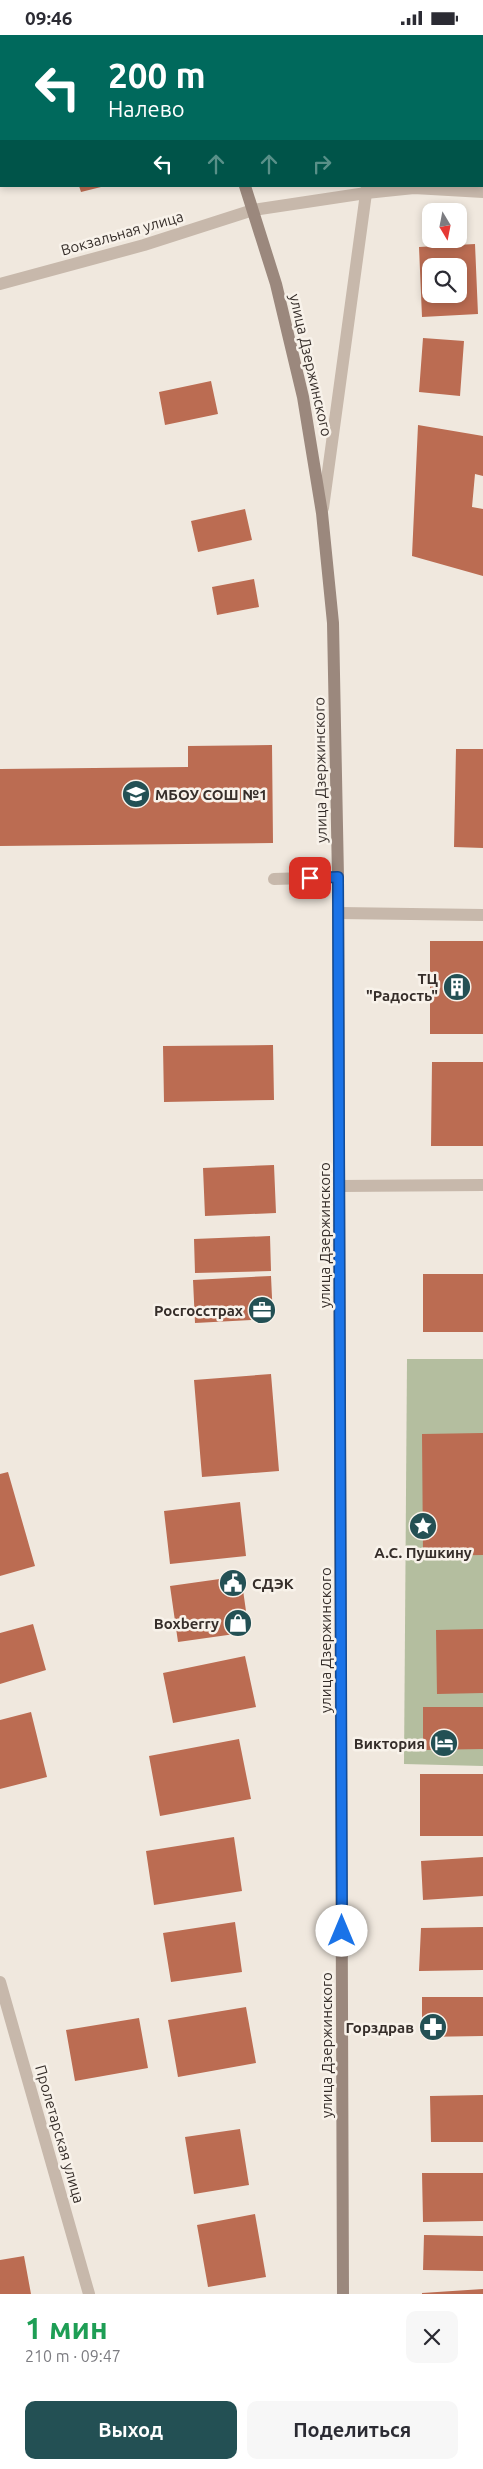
<!DOCTYPE html>
<html lang="ru">
<head>
<meta charset="utf-8">
<style>
  :root { --surface:#fff; --page:#f7f7f7; --text:#2b2b33; --muted:#7c7c81; --accent:#235054 }
  body { margin:0; font-family:Ubuntu,sans-serif; background:var(--page); color:var(--text); height:100vh; display:flex; flex-direction:column; font-size:19px; white-space:nowrap }
  * { box-sizing:border-box; margin:0 }
  p { font-size:16px; color:var(--muted) }
  .icon { flex:none; width:28px; height:28px; fill:none; stroke:currentColor; stroke-width:2; stroke-linecap:round; stroke-linejoin:round }
  .map { position:relative; height:2259px; overflow:hidden }
  .drawer { display:flex; flex-direction:column; background:var(--surface); flex:1 }
  .drawer>* { flex:none }
  .banner { position:absolute; left:0px; top:0px; width:484px; height:152px; box-shadow:0 2px 8px #0003; background:#00695c; color:#fff; overflow:hidden }
  .needle { width:32px; rotate:170deg }
  .controls { position:absolute; left:422px; top:168px; display:grid; gap:10px }
  .controls a { display:grid; place-items:center; width:45px; height:45px; border-radius:10px; background:var(--surface); box-shadow:0 2px 8px #0003; font-size:25px }
  .pin { position:absolute; display:grid; place-items:center; width:42px; height:42px; color:#fff; margin:-21px; border-radius:10px; box-shadow:0 2px 8px #0006 }
  .me { position:absolute; width:55px; margin:-28px; rotate:0deg; stroke-linejoin:round; filter:drop-shadow(0 0 4px #0008) }
  .turn { display:flex; align-items:center; gap:18px; height:105px; padding:0 25px; font-size:22px }
  .turn .icon { width:65px; height:65px; stroke-width:2.5 }
  .turn b { display:block; font-size:35px; line-height:42px }
  .lanes { display:flex; align-items:center; height:48px; padding:0 25px; background:#0003; justify-content:center; gap:25px; direction:ltr }
  .lanes .off { opacity:.35 }
  .round { display:grid; place-items:center; flex:none; width:52px; height:52px; border-radius:10px; background:var(--page) }
  .overview { display:flex; align-items:center; justify-content:space-between; height:85px; padding:0 25px }
  h1 { font-size:30px; font-weight:700; line-height:38px; color:#1e9e55 }
  .cta { display:flex; gap:10px; margin-top:auto; padding:10px 25px }
  .cta a { flex:1; height:58px; border-radius:10px; background:var(--accent); color:#fff; font-size:20px; font-weight:700; line-height:58px; text-align:center }
  .cta a+a { background:var(--page); color:var(--text) }
  .status { display:flex; justify-content:space-between; align-items:center; height:35px; padding:0 25px; background:var(--surface); direction:ltr }
  .status svg { height:14px; fill:currentColor }
  .map>svg:first-child { display:block }
  .green { fill:#b4be9f }
  .building { fill:#bb6c52; fill-rule:evenodd }
  .lines { fill:none; stroke-linecap:round; stroke-linejoin:round }
  .service { stroke:#c7b8ab; stroke-width:12 }
  .minor { stroke:#c7b8ab; stroke-width:12 }
  .tertiary { stroke:#c7b8ab; stroke-width:12 }
  .secondary { stroke:#9b887d; stroke-width:12 }
  .route-casing { stroke:#114b97; stroke-width:12 }
  .route { stroke:#1a73e8; stroke-width:9 }
  .labels { text-anchor:middle; dominant-baseline:central; stroke-width:5; stroke-linejoin:round; paint-order:stroke }
  .street-label { font-size:15px; fill:#362e2a; stroke:#f8f2ea }
  .poi-label { font-size:15px; font-weight:bold; fill:#362e2a; stroke:#f8f2ea; text-anchor:end }
</style>
</head>
<body>
<div class="status"><b>09:46</b><svg viewBox="0 0 49 12"><path d="M0 12V9h3v3zM5 12V6h3v6zM10 12V3h3v9zM15 12V0h3v12zM26 1h20v11H26zM47 4h2v5h-2z"/></svg></div>
<div class="map">
<svg width="483" height="2259" viewBox="0 0 483 2259">
  <rect width="100%" height="100%" fill="#f0e8de"/>
  <path class="green" d="M407,1324h76v407l-79,-2z"/>
  <path class="building" d="M79,151h22v1l-20,5z
    M475,209l3,70 -56,3 -3,-70zM431,231h28v28h-28z
    M423,303l41,3 -4,55 -41,-4z
    M211,346l7,33 -53,11 -6,-33z
    M418,390l65,11v40l-8,-2 -3,33 11,2v67l-71,-20z
    M245,474l7,31 -54,12 -7,-31z
    M254,544l5,28 -42,8 -5,-28z
    M272,710l1,98 -273,3v-77l188,-2v-21z
    M456,714h27v99l-29,-1z
    M430,906h53v93h-53z
    M273,1010l1,55 -110,2 -1,-56z
    M432,1027h51v84h-52z
    M274,1130l2,48 -71,3 -2,-48z
    M270,1201l1,35 -76,2 -1,-34z
    M423,1239h60v58h-60z
    M271,1241l2,43 -78,4 -2,-43z
    M271,1339l8,97 -77,6 -8,-97z
    M483,1398v122l-60,1 -1,-122z
    M8,1437l27,94 -35,10v-102z
    M240,1467l6,54 -76,8 -6,-53z
    M241,1541l8,56 -71,10 -8,-56z
    M33,1589l13,46 -46,14v-51z
    M483,1594v64l-46,1 -1,-64z
    M245,1621l11,51 -83,16 -10,-50z
    M423,1672h60v42l-60,1z
    M31,1677l16,65 -47,12v-69z
    M239,1704l12,60 -91,17 -11,-60z
    M420,1739h63v62h-63z
    M234,1802l8,54 -88,14 -8,-54z
    M483,1822v39l-60,4 -2,-39z
    M235,1887l7,50 -71,10 -8,-49z
    M483,1892v43l-64,1 2,-43z
    M422,1962h61v39l-61,1z
    M246,1972l10,56 -78,14 -10,-57z
    M139,1983l9,50 -73,13 -9,-51z
    M483,2060v47h-52l-1,-46z
    M240,2094l9,56 -55,9 -9,-57z
    M422,2138h61v48l-60,1z
    M255,2179l11,63 -58,10 -11,-62z
    M424,2200l59,1v35l-60,-1z
    M24,2221l7,38h-31v-34z
    M483,2254v5h-61v-1z"/>
  <g class="lines">
    <path class="service" d="M482,57h1
      M274,844l64,-2
      M339,878l144,2
      M340,1151l143,-1"/>
    <path class="minor" d="M366,158l48,-5 69,4
      M0,1947l89,312"/>
    <path class="tertiary" d="M382,1v-1
      M0,249l144,-39 109,-35 113,-17
      M323,473l44,-322"/>
    <path class="secondary" d="M195,0l1,1
      M245,151l31,98 27,113 19,116 11,110 5,254 5,1417"/>
  </g>
  <g class="lines">
    <defs>
      <path id="route" d="M310,843l28,-1 4,1054"/>
    </defs>
    <use href="#route" class="route-casing"/>
    <use href="#route" class="route"/>
  </g>
  <defs>
    <symbol id="school-disc" viewBox="-11 -11 22 22"><circle r="9.5" fill="#235054" stroke="#f8f2ea"/><path d="M0-5L7-2L0 1L-7-2ZM-4 1L0 2.5L4 1V4Q0 6-4 4Z" fill="#fff"/></symbol>
    <symbol id="building-disc" viewBox="-11 -11 22 22"><circle r="9.5" fill="#235054" stroke="#f8f2ea"/><path d="M-4-6H4V6H1V3H-1V6H-4ZM-2.5-4.3h1.7v1.8h-1.7ZM.8-4.3h1.7v1.8H.8ZM-2.5-1h1.7V.8h-1.7ZM.8-1h1.7V.8H.8Z" fill="#fff"/></symbol>
    <symbol id="office-disc" viewBox="-11 -11 22 22"><circle r="9.5" fill="#235054" stroke="#f8f2ea"/><path d="M-6-3h4V-5.5h4V-3h4V5H-6ZM-1-4.5V-3h2v-1.5ZM-6 0V1H6V0Z" fill="#fff"/></symbol>
    <symbol id="sight-disc" viewBox="-11 -11 22 22"><circle r="9.5" fill="#235054" stroke="#f8f2ea"/><path d="M0-6L1.8-2.2L6-1.7L2.9 1.2L3.7 5.4L0 3.3L-3.7 5.4L-2.9 1.2L-6-1.7L-1.8-2.2Z" fill="#fff"/></symbol>
    <symbol id="civic-disc" viewBox="-11 -11 22 22"><circle r="9.5" fill="#235054" stroke="#f8f2ea"/><path d="M-.6-6.5H3V-4.5H.6V-3L4-1V1h2V6H-6V1h2V-1L-.6-3ZM-1.2 2.5V6h2.4V2.5Z" fill="#fff"/></symbol>
    <symbol id="shop-disc" viewBox="-11 -11 22 22"><circle r="9.5" fill="#235054" stroke="#f8f2ea"/><path d="M-5-2.5h2.3a2.7 3.5 0 0 1 5.4 0H5L5.5 6h-11ZM-1.5-2.5h3a1.5 2.3 0 0 0-3 0Z" fill="#fff"/></symbol>
    <symbol id="hotel-disc" viewBox="-11 -11 22 22"><circle r="9.5" fill="#235054" stroke="#f8f2ea"/><path d="M-6-4.5h1.5V1H6V5H4.5V3h-9V5H-6ZM-4 0a1.8 1.8 0 1 1 3.6 0ZM.5 0V-2.5h3Q6-2.5 6 0Z" fill="#fff"/></symbol>
    <symbol id="pharmacy-disc" viewBox="-11 -11 22 22"><circle r="9.5" fill="#235054" stroke="#f8f2ea"/><path d="M-2-6h4v4h4v4h-4v4h-4v-4h-4v-4h4Z" fill="#fff"/></symbol>
  </defs>
  <g fill-rule="evenodd">
    <use href="#school-disc" x="120" y="743" width="32" height="32"/>
    <use href="#building-disc" x="441" y="936" width="32" height="32"/>
    <use href="#office-disc" x="246" y="1259" width="32" height="32"/>
    <use href="#sight-disc" x="407" y="1475" width="32" height="32"/>
    <use href="#civic-disc" x="217" y="1532" width="32" height="32"/>
    <use href="#shop-disc" x="222" y="1572" width="32" height="32"/>
    <use href="#hotel-disc" x="428" y="1692" width="32" height="32"/>
    <use href="#pharmacy-disc" x="417" y="1976" width="32" height="32"/>
  </g>
  <g class="labels">
    <g class="street-label">
      <text transform="translate(122 198) rotate(-16)">Вокзальная улица</text>
      <text transform="translate(311 330) rotate(77)">улица Дзержинского</text>
      <text transform="translate(320 735) rotate(-91)">улица Дзержинского</text>
      <text transform="translate(324 1200) rotate(-90)">улица Дзержинского</text>
      <text transform="translate(325 1605) rotate(-90)">улица Дзержинского</text>
      <text transform="translate(326 2010) rotate(-90)">улица Дзержинского</text>
      <text transform="translate(60 2099) rotate(74)">Пролетарская улица</text>
    </g>
    <g class="poi-label">
      <text x="155" y="759" text-anchor="start">МБОУ СОШ №1</text>
      <text x="438" y="943">ТЦ<tspan x="438" dy="17">"Радость"</tspan></text>
      <text x="243" y="1275">Росгосстрах</text>
      <text x="423" y="1517" text-anchor="middle">А.С. Пушкину</text>
      <text x="252" y="1548" text-anchor="start">СДЭК</text>
      <text x="219" y="1588">Boxberry</text>
      <text x="425" y="1708">Виктория</text>
      <text x="414" y="1992">Горздрав</text>
    </g>
  </g>
</svg>
<div class="controls">
<a><svg class="needle" viewBox="-14 -14 28 28"><path d="M0-13l5 13h-10z" fill="#e53935"/><path d="M0 13l5-13h-10z" fill="#7c7c81"/></svg></a>
<a><svg class="icon" aria-label="search" viewBox="0 0 24 24"><circle cx="10" cy="10" r="6"/><path d="M15 15l6 6"/></svg></a>
</div>
<div class="pin" style="left:310px;top:843px;background:#d93025"><svg class="icon" aria-label="arrive" viewBox="0 0 24 24"><path d="M6 21V4h12l-3 4 3 4H6"/></svg></div>
<svg class="me" style="left:342px;top:1896px" viewBox="-20 -20 40 40"><circle r="19" fill="#fff"/><path d="M0-13L10 11 0 6-10 11z" fill="#1a73e8"/></svg>
<div class="banner">
<div class="turn"><svg class="icon" aria-label="left" viewBox="0 0 24 24"><path d="M17 20v-9H6M10 6l-5 5 5 5"/></svg><div><b>200 m</b>Налево</div></div>
<div class="lanes"><svg class="icon" aria-label="left" viewBox="0 0 24 24"><path d="M17 20v-9H6M10 6l-5 5 5 5"/></svg><svg class="icon off" aria-label="ahead" viewBox="0 0 24 24"><path d="M12 20V5M6 11l6-6 6 6"/></svg><svg class="icon off" aria-label="ahead" viewBox="0 0 24 24"><path d="M12 20V5M6 11l6-6 6 6"/></svg><svg class="icon off" aria-label="right" viewBox="0 0 24 24"><path d="M7 20v-9h11M14 6l5 5-5 5"/></svg></div>
</div>
</div>
<section class="drawer">
<div class="overview"><div><h1>1 мин</h1><p>210 m · 09:47</p></div><a class="round"><svg class="icon" aria-label="close" viewBox="0 0 24 24"><path d="M6 6l12 12M18 6L6 18"/></svg></a></div>
<div class="cta"><a>Выход</a><a>Поделиться</a></div>
</section>
</body>
</html>
